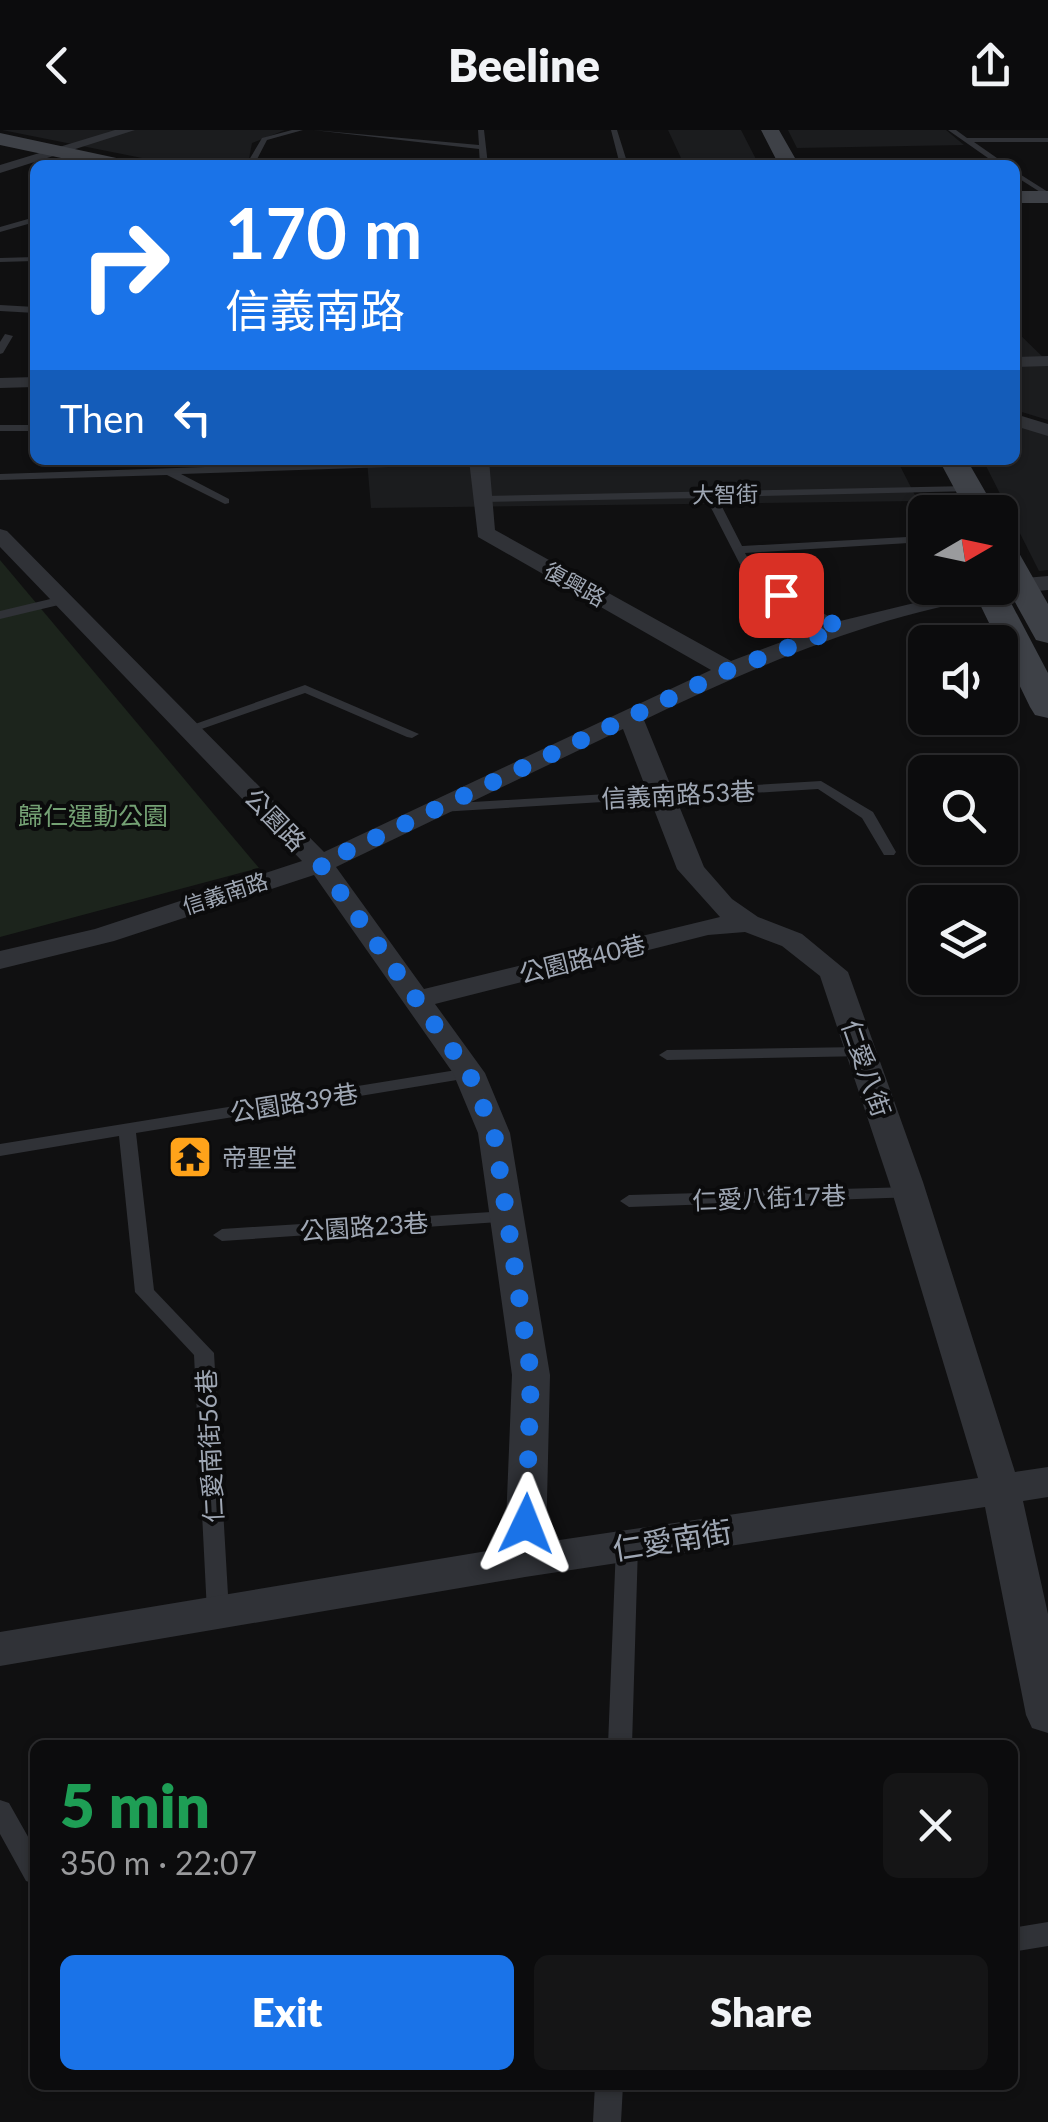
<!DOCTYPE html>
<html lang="en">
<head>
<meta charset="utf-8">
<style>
  :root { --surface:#0c0c0d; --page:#151516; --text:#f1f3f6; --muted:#9a9b9d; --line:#2c2c2e; --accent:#1a73e8 }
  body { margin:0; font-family:Lato,"Noto Sans TC",sans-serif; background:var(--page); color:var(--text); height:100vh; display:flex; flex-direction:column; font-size:38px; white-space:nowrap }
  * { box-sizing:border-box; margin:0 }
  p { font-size:32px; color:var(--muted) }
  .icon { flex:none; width:55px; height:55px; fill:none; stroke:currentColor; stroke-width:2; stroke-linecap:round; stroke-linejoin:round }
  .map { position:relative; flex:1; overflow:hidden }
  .panel { position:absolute; left:30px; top:1610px; width:988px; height:350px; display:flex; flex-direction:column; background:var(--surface); border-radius:15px; box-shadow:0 2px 8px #0004,0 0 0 2px var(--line) }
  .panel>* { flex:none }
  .banner { position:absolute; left:30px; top:30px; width:990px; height:305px; border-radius:15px; box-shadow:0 2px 8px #0004,0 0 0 2px var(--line); background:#1a73e8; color:#fff; overflow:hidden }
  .needle { width:65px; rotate:81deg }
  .buttons { position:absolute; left:908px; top:365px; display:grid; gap:20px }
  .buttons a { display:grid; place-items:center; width:110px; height:110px; border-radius:15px; background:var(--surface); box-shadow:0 2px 8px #0004,0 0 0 2px var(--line); font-size:50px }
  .pin { position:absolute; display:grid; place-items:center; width:85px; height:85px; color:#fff; margin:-42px; border-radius:20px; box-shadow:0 5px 15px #0006 }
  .me { position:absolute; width:110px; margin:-55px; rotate:2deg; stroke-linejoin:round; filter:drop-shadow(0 0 8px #0008) }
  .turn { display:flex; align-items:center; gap:35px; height:210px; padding:0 30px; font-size:45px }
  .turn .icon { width:130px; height:130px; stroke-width:2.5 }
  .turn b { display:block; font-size:70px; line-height:85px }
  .then { display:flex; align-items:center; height:95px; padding:0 30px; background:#0003; gap:20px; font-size:38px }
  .round { display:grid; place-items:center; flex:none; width:105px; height:105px; border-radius:15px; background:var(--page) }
  .summary { display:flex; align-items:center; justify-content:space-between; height:170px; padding:0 30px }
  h1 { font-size:60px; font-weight:800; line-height:75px; color:#1e9e55 }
  .button { display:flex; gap:20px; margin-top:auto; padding:20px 30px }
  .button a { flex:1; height:115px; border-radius:15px; background:var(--accent); color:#fff; font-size:40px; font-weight:800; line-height:115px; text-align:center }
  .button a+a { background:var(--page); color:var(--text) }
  header { display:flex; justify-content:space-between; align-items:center; height:130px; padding:0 30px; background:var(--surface); font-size:45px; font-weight:800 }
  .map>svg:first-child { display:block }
  .built { fill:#1b1c1e }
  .green { fill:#1c241c }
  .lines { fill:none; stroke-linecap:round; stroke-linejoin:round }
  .lane { fill:#303237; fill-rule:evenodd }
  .street { fill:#303237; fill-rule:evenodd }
  .secondary { fill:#3e4147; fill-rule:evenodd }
  .route { stroke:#1a73e8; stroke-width:18; stroke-dasharray:0 32.4 }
  .labels { text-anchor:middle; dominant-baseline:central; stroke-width:8; stroke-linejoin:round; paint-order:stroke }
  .far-street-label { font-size:22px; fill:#9fa7b4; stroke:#0b0b0c }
  .street-label { font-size:25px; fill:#9fa7b4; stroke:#0b0b0c }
  .park-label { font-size:25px; fill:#74a174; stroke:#0b0b0c }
  .poi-label { font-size:25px; fill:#9fa7b4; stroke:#0b0b0c; text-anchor:start }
  .near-street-label { font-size:30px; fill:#9fa7b4; stroke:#0b0b0c }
</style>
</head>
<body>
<header><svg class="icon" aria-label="back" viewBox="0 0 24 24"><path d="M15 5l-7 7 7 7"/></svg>Beeline<svg class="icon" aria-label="share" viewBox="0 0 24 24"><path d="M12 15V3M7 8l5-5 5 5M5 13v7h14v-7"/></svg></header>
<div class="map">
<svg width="1048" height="1992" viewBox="0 0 1048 1992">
  <rect width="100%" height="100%" fill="#101011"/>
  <path class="built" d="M2,0h283l-33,13 -3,16 7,6h-79z
    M668,0h73l18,35h-265l134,-1 53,-6z
    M788,0h158l18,15 -167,3z
    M1015,200l33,32v58l-33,-10z
    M1015,294l33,11v135l-9,1 -56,-111h32z
    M367,330h530l21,41 -547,7z"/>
  <path class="green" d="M0,430l259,308 -259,69z"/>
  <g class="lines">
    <path class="lane" d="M292,0h11l-36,10 -13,25h-8l16,-27z
      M313,0l166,15 -1,-15h6l4,35h-8l-1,-16z
      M611,0h6l11,35h-8z
      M948,0h8l11,8h81v4h-74l33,23h-9z
      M1015,41l33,21v5l-33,-21z
      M35,87v5l-35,10v-5z
      M35,127v4l-35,1v-4z
      M0,175l35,2v6l-35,-2z
      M5,204l8,2 -10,17 -3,1v-12z
      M0,295h35v6h-35z
      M415,330l69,1 -5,3 -298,10 48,25v4l-4,1 -58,-29 -167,5v-6z
      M969,356l5,3 -1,2 -256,6 25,49 183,-10v6l-180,11 12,23 87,49 2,3 -6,4 -92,-52 -42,-82 -224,4 -5,-3 5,-3z
      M63,466l4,1v6l-67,16v-8z
      M305,555l114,49 -7,4 -5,-1 -102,-44 -112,39 -5,1 -7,-4z
      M821,651l52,31 23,40 -2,3h-10l-22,-37 -44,-29 -378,23 -7,-4 7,-4z
      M861,917l6,1 2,4 -2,4 -200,4 -8,-5 8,-5z
      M469,938l6,1 2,4 -2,4 -339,56 18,157 60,63 15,259 -3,6 -8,3 -8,-3 -3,-6 -13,-257 -59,-63 -16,-156 -119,20v-12z
      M910,1057l6,2 3,4 -3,4 -287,10 -9,-6 9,-6z
      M507,1081l7,2 2,4 -2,4 -292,20 -9,-6 9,-6z
      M627,1407l8,3 3,6 -6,199h-24l8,-199 3,-6z
      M0,1670l9,3 26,46v35l-9,-3 -26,-47z
      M1048,1792v24l-36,6v-24z
      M595,1955h28l-2,37h-28z"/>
    <path class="street" d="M115,0h20l-135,43v-8z
      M1048,226v10l-33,1v-10z
      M35,247v10l-35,1v-10z
      M1015,284l33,10v12l-33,-10z
      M469,330h20l6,70 236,131 101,-38 144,-35h24v-8l48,-4v14c-142,11 -277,69 -404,130l60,147 28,32 26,18 44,17 46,38 75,210 92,290 33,-5v30l-25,4 25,113v119l-16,-5 -6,-13 -41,-208 -460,70 -525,89v-34l505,-84 7,-173 -34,-242 -25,-60 -139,-198 -200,66 -114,28v-18l95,-22 207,-68 -302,-314v-18l7,2 317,321 387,-182 -233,-133zM623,599l54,140 43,48 -296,72 -88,-122zM745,802l37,14 38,30 69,206 89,296 -432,64 4,-167 -40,-242 -25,-60 -50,-69 273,-69z"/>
    <path class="secondary" d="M761,0h18l20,35h-20z
      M0,3l121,26 10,6h-37l-94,-20z
      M1015,61h33v12h-33z
      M939,330h28l30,52h-30z
      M1000,407l11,2 37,65v39l-12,-3 -36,-65z
      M1000,452l48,91v45l-13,-3 -5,-8 -58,-119h28z"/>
  </g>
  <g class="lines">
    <path class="route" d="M526,1394l5,-150 -37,-241 -25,-60 -149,-209 409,-194 111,-42 -59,-33"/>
  </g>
  <defs>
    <symbol id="temple-square" viewBox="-11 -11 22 22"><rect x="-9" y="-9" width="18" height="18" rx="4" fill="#ffa31a" stroke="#0b0b0c"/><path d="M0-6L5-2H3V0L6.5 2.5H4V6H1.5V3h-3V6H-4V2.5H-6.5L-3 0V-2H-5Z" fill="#111"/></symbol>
  </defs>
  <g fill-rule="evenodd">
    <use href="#temple-square" x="165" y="1002" width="50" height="50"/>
  </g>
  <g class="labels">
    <g class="far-street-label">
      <text transform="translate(725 364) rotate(-1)">大智街</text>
      <text transform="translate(575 454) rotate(29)">復興路</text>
      <text transform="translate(225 763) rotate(-18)">信義南路</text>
    </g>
    <g class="street-label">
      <text transform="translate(678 664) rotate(-3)">信義南路53巷</text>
      <text transform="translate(276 689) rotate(46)">公園路</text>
      <text transform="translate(582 828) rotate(-14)">公園路40巷</text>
      <text transform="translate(867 938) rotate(71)">仁愛八街</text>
      <text transform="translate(294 972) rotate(-9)">公園路39巷</text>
      <text transform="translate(769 1067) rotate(-2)">仁愛八街17巷</text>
      <text transform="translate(364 1096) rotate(-4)">公園路23巷</text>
      <text transform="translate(209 1316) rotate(-93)">仁愛南街56巷</text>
    </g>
    <g class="park-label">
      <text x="93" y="685">歸仁運動公園</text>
    </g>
    <g class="poi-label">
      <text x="222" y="1027">帝聖堂</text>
    </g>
    <g class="near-street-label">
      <text transform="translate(672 1409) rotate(-9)">仁愛南街</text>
    </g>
  </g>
</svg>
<div class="buttons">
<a><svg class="needle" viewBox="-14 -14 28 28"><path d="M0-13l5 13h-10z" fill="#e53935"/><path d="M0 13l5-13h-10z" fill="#9a9b9d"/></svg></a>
<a><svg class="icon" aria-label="sound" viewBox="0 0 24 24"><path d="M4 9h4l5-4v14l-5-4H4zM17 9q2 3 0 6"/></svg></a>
<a><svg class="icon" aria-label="search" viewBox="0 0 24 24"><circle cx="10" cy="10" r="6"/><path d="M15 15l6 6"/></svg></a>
<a><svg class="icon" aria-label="layers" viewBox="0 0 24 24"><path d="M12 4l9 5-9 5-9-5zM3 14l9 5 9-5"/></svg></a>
</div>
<div class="pin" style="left:781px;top:465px;background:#d93025"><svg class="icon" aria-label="arrive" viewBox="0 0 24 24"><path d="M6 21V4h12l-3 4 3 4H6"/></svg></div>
<svg class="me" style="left:526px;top:1394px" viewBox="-20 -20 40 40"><path d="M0-17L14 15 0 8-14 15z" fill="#1a73e8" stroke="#fff" stroke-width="4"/></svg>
<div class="banner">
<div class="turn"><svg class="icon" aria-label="right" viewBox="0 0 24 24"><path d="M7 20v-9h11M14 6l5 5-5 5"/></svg><div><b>170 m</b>信義南路</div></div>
<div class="then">Then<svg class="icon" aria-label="left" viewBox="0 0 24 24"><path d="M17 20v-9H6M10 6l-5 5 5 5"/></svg></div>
</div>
<section class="panel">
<div class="summary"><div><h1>5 min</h1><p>350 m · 22:07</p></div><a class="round"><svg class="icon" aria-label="close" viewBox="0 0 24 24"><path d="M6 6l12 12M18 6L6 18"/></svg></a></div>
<div class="button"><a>Exit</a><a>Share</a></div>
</section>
</div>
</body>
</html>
